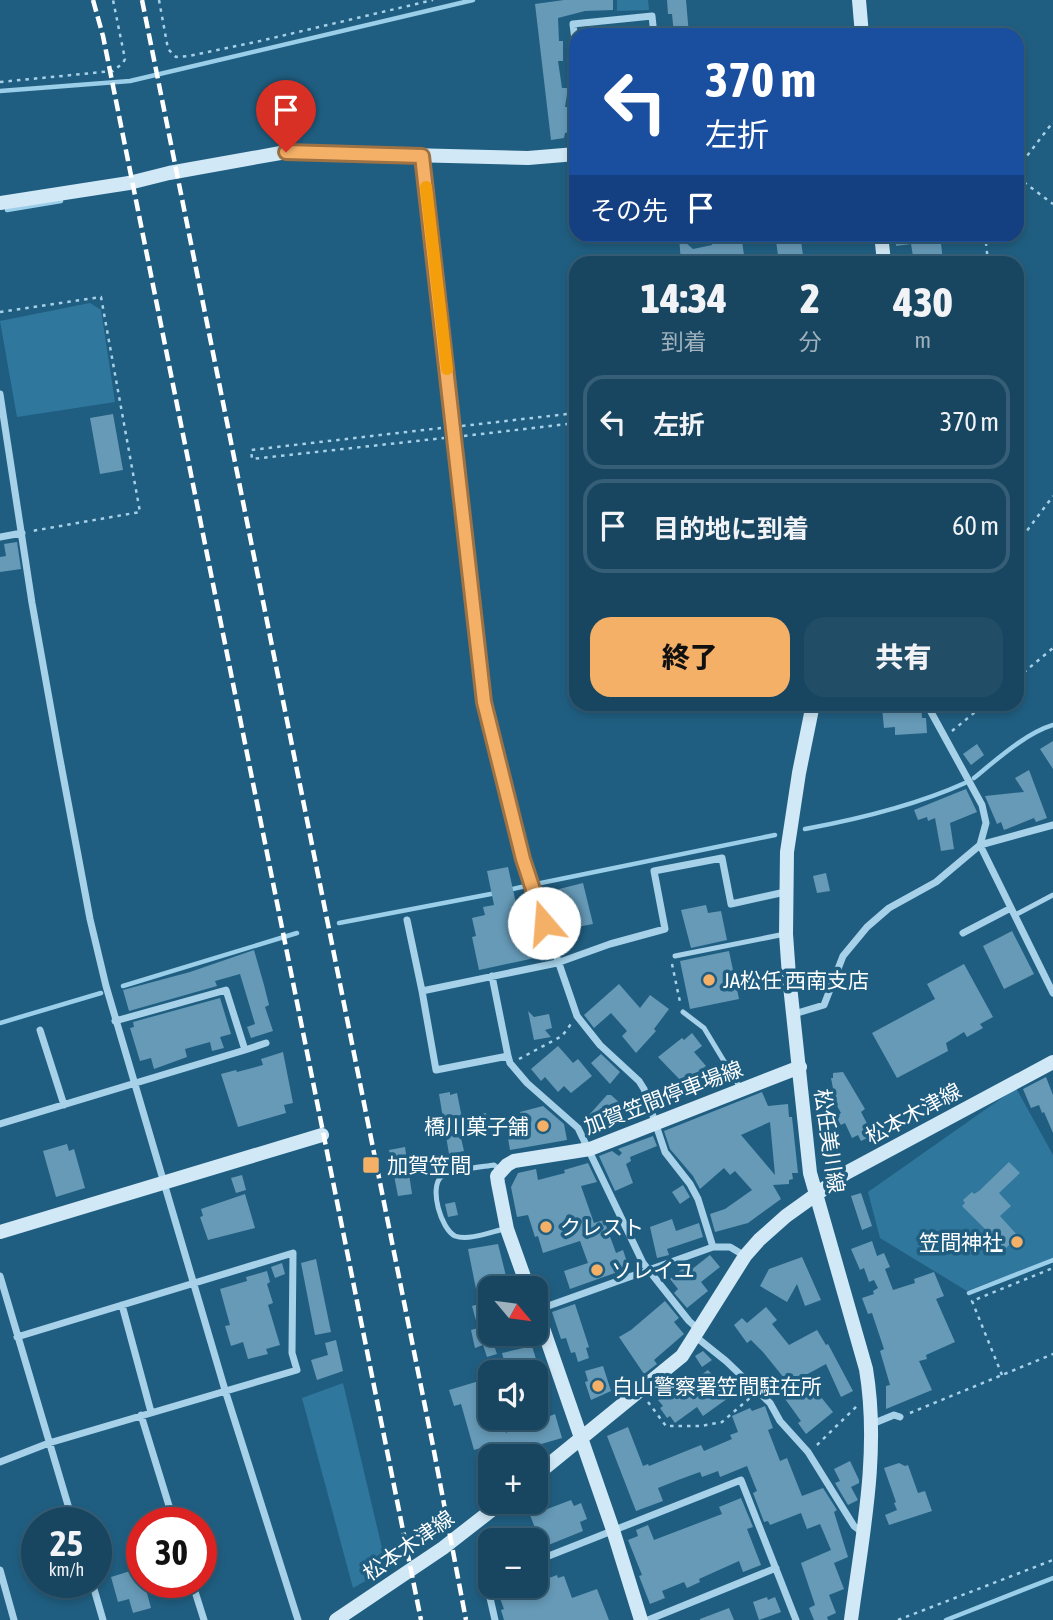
<!DOCTYPE html>
<html lang="ja">
<head>
<meta charset="utf-8">
<style>
  :root { --surface:#184661; --page:#214d67; --text:#f1f3f6; --muted:#9fb1bd; --line:#365e76; --accent:#f5b067 }
  body { margin:0; font-family:"Asap Condensed","Noto Sans JP",sans-serif; background:var(--page); color:var(--text); height:100vh; display:flex; flex-direction:column; font-size:26px; white-space:nowrap }
  * { box-sizing:border-box; margin:0 }
  p { font-size:23px; color:var(--muted) }
  .icon { flex:none; width:38px; height:38px; fill:none; stroke:currentColor; stroke-width:2; stroke-linecap:round; stroke-linejoin:round }
  .map { position:relative; flex:1; overflow:hidden }
  .drawer { position:absolute; left:569px; top:256px; width:455px; height:455px; display:flex; flex-direction:column; background:var(--surface); border-radius:21px; box-shadow:0 4px 10px #0003,0 0 0 2px var(--line) }
  .drawer>* { flex:none }
  .banner { position:absolute; left:569px; top:28px; width:455px; height:214px; border-radius:21px; box-shadow:0 4px 10px #0003,0 0 0 2px var(--line); background:#1a4fa0; color:#fff; overflow:hidden }
  .needle { width:46px; rotate:119deg }
  .tools { position:absolute; left:478px; top:1276px; display:grid; gap:14px }
  .tools a { display:grid; place-items:center; width:70px; height:70px; border-radius:14px; background:var(--surface); box-shadow:0 4px 10px #0003,0 0 0 2px var(--line); font-size:35px }
  .speed { position:absolute; left:21px; top:1507px; display:flex; gap:14px; font-size:35px; font-weight:700; text-align:center }
  .speed>* { display:grid; place-content:center; width:91px; height:91px; border-radius:50%; background:var(--surface); box-shadow:0 4px 10px #0003,0 0 0 2px var(--line); line-height:1 }
  .speed small { font-size:18px; font-weight:400 }
  .speed .limit { border:10px solid #d22; background:#fff; color:#111 }
  .pin { position:absolute; display:grid; place-items:center; width:60px; height:60px; color:#fff; margin:-72px -30px; border-radius:50% 50% 50% 0; rotate:-45deg; box-shadow:0 0 7px #0007 }
  .pin .icon { rotate:45deg }
  .me { position:absolute; width:77px; margin:-38px; rotate:342deg; stroke-linejoin:round; filter:drop-shadow(0 0 5px #0008) }
  .turn { display:flex; align-items:center; gap:24px; height:147px; padding:0 21px; font-size:32px }
  .turn .icon { width:91px; height:91px; stroke-width:2.5 }
  .turn b { display:block; font-size:49px; line-height:60px }
  .then { display:flex; align-items:center; height:66px; padding:0 21px; background:#0003; gap:14px; font-size:26px }
  .eta { display:flex; justify-content:space-evenly; align-items:center; height:119px; text-align:center }
  .eta b { font-size:42px; font-weight:800; line-height:49px }
  .primary-button { display:flex; gap:14px; margin-top:auto; padding:14px 21px }
  .primary-button a { flex:1; height:80px; border-radius:21px; background:var(--accent); color:#111; font-size:28px; font-weight:800; line-height:80px; text-align:center }
  .primary-button a+a { background:var(--page); color:var(--text) }
  ul { padding:0; list-style:none }
  li { display:flex; align-items:center; gap:21px; height:94px; margin:0 14px 10px; padding:0 7px; border:4px solid var(--line); border-radius:21px }
  li div { flex:1 }
  li b { display:block; font-size:26px }
  li em { font-style:normal }
  .map>svg:first-child { display:block }
  .green { fill:#30779d }
  .lines { fill:none; stroke-linecap:round; stroke-linejoin:round }
  .stream { stroke:#9acee9; stroke-width:4.5 }
  .building { fill:#669ab7; fill-rule:evenodd }
  .path { stroke:#a6d1e8; stroke-width:2.5; stroke-dasharray:3.5 5; stroke-linecap:butt }
  .lane { stroke:#a6d1e8; stroke-width:5 }
  .street { stroke:#a6d1e8; stroke-width:7 }
  .secondary { stroke:#d1e8f6; stroke-width:14 }
  .rail { stroke:#fff; stroke-width:4.5; stroke-dasharray:12 5; stroke-linecap:butt }
  .route-casing { stroke:#9f7243; stroke-width:18 }
  .route { stroke:#f5b067; stroke-width:12 }
  .slow { stroke:#f59e0b; stroke-width:12 }
  .poi-dot { fill:#f5b067; stroke:#205e81; stroke-width:2.5 }
  .labels { text-anchor:middle; dominant-baseline:central; stroke-width:7; stroke-linejoin:round; paint-order:stroke }
  .poi-label { font-size:21px; fill:#fff; stroke:#205e81; text-anchor:start }
  .street-label { font-size:21px; fill:#fff; stroke:#205e81 }
</style>
</head>
<body>
<div class="map">
<svg width="1053" height="1620" viewBox="0 0 1053 1620">
  <rect width="100%" height="100%" fill="#205e81"/>
  <path class="green" d="M617,0h31l1,10 -32,1z
    M90,303l11,7 14,92 -98,15 -17,-96z
    M1016,1088l37,67v103l-86,33 -87,-53 -12,-46z
    M343,1383l44,186 -34,19 -51,-190z"/>
  <g class="lines">
    <path class="stream" d="M0,91l130,-10 343,-81
      M7,210l54,-9
      M974,778c22,-18 52,-45 79,-53
      M805,829c54,-10 109,-23 160,-46
      M536,884l239,-49
      M508,890l18,-4
      M339,923l157,-30
      M123,986l174,-53
      M0,1023l101,-30
      M969,1293l84,-33
      M946,1620l107,-42"/>
  </g>
  <path class="building" d="M564,0h49v10l-28,1 -27,7 1,23h4v20h-5l4,27h6l-3,19h3l1,25 -4,1 -1,5 -13,2 -16,-136z
    M667,0h19l3,35h-15l-2,-21h-4z
    M718,234h23l4,28h-64l-2,-25 14,12 19,-4 1,-5 5,1z
    M775,234h25l4,28h-25z
    M895,234h45l3,28h-29l-3,-18 -15,2z
    M113,414l10,56 -23,4 -10,-56z
    M17,542l4,27 -21,3v-15l6,-1 -2,-12z
    M921,704l1,14h4l1,15 -32,2v-8l-11,1 -2,-20z
    M1053,741v28l-13,-20z
    M977,744l7,11 -13,10 -8,-11z
    M1029,770l18,48 -11,4 -2,-4 -30,12 -3,-8 -4,2 -12,-28 39,-4 -9,-14z
    M966,789l11,23 -27,11 4,26 -13,2 -6,-33 -7,3 -1,-4 -9,3 -4,-10z
    M508,867l11,50h3l7,30 17,-4 3,12 -70,15 -7,-33 4,-1 -4,-18 13,-3 -2,-8 11,-2 -7,-34z
    M826,873l4,18 -13,2 -4,-17z
    M583,883l10,41 -16,3 1,7 -21,5 -9,-26 11,-2 -4,-21z
    M706,905l2,8 13,-2 6,29 -36,8 -10,-38z
    M1012,931l22,43 -30,15 -21,-43z
    M254,950l10,35 5,20 -4,2 8,24 -22,7 -4,-11 8,-3 -15,-50 -25,7 2,5 -88,25 -6,-21 67,-18z
    M729,951l10,48 -49,10 -10,-48z
    M964,964l29,53 -13,7 3,4 -16,9 -3,-5 -18,11 2,8 -51,27 -25,-45 63,-34 -8,-15z
    M619,984l21,24 10,-13 19,14 -15,20 2,2 -20,22 -14,-17 5,-5 -16,-18 -17,15 -10,-13z
    M220,998l11,36 -11,3 4,11 -12,3 -2,-9 -25,7 2,8 -33,12 -3,-11 -11,3 -10,-33 4,-1 -1,-5z
    M528,1011l6,6 15,-3 3,14 -7,2 6,7 -17,3z
    M692,1033l10,13 -8,6 12,14 -22,18 -26,-27 24,-19 2,2z
    M558,1046l15,17 5,-4 14,17 -21,17 -7,-7 -6,6 -13,-15 -4,4 -10,-12z
    M283,1052l10,51 -9,2 2,8 -48,14 -17,-53 15,-4 1,2 26,-7 -2,-6z
    M601,1054l19,18 -10,12 -19,-21z
    M843,1072l22,37 -4,3 12,23 -12,6 -3,-6 -6,3 -7,-15 -4,2 -6,-8 6,-4 -5,-9 -5,-26h2v-5z
    M1046,1077l7,18v38l-9,-21 -2,1 -3,-8 -8,3 -8,-19z
    M450,1092v3l7,-2 5,25 24,-5 3,17 -7,1v3l-21,4 3,13 -15,3 -10,-60z
    M762,1092l6,14 20,-2 1,13h3l6,56h-6l1,6 -4,1v4l-16,1 8,14 -33,24 -33,9 -5,-18 15,-5 27,-19 -17,-19 -5,4 -6,-7 -24,21 -7,-13 -23,-27 -6,-18zM770,1122l5,53 -34,-40z
    M607,1095h4l12,11 -21,24 -13,-15z
    M543,1106l21,18 3,16 -57,10 -5,-30 16,-3 -1,-5z
    M653,1136l4,10 -27,11 1,4 -5,3 7,19 -18,8 -16,-35 13,-5 7,5 3,-3 -4,-4z
    M67,1144l2,7 5,-2 11,39 -29,9 -13,-46z
    M405,1147l7,47 -14,2 -9,-46z
    M1009,1162l11,11 -21,20 12,13 -11,10 18,20 -13,13 -43,-43 3,-3 -2,-3 9,-8 2,2 5,-3z
    M588,1163l9,19 -16,4 13,37 10,-3 12,33 7,-3 6,18 -59,21 -6,-18 24,-8 -8,-22 -37,12 -5,-17 -3,1 -7,-22 -11,2 -6,-30 7,-14 18,-4 2,11 27,-7 -1,-3z
    M242,1175l4,15 -10,3 -5,-15z
    M683,1185l7,12 -10,7 -8,-12z
    M861,1193l11,33 -10,4 -11,-34z
    M245,1194l10,34 -47,12 -8,-23 3,-1 -2,-7z
    M455,1202l3,13 -10,2 -3,-13z
    M672,1219l4,12 23,-8 4,14 -36,12 2,6 -12,3 -7,-31z
    M872,1241l5,15 7,-3 6,14 -5,2 8,21 22,-7 -1,-4 20,-7 10,24 -8,3 19,43 -29,13 1,4 -8,2 13,29 -46,19v-23l4,-1 -10,-34 4,-2 -12,-36 -4,1 -6,-16 12,-4 -1,-3 5,-3 -4,-8 -5,2 -5,-14 -4,2 -9,-21z
    M498,1244l11,44h-19v46l7,20 -10,3 -4,-12 -8,3 -4,-18 7,-2 -6,-22 7,-2 -11,-55z
    M710,1255l10,12 -19,15 7,9 -21,17 -13,-15 4,-4 -8,-10 17,-14 4,5z
    M802,1257l19,43 -16,6 -8,-22 -10,18 -27,-16 9,-17z
    M316,1259l15,73 -16,3 -14,-72z
    M282,1263l3,11 -10,4 -4,-11z
    M267,1271l3,11 -3,2 6,19 -5,2 12,40 -14,4 2,5 -20,5 -5,-17 -12,4 -6,-20 5,-1 -10,-36 27,-8 -1,-4z
    M665,1301l14,17 -5,4 10,12 -30,26 3,4 -13,10 -25,-37 12,-7z
    M575,1304l14,43 -3,1 3,10 -11,4 -3,-10 -4,1 -5,-15 -5,1 -9,-27z
    M766,1307l11,13 -5,4 17,21 28,-15 9,15 2,-1 25,47 -12,6 -15,-33 -22,12 29,36 -27,22 -8,-11 3,-2 -26,-36 9,-7 -21,-26 -12,-12 -4,3 -13,-18 8,-7 5,5z
    M336,1340l7,31 -26,9 -6,-20 17,-5 -3,-12z
    M532,1346l8,26h-33l-5,-19z
    M703,1351l9,9 -10,7 -7,-11z
    M603,1366l8,25 -20,9 -6,-18 3,-1 -3,-10z
    M708,1370l23,26 -28,20 -6,-9 -22,16 -5,-7 -3,2 -7,-10 3,-2 -5,-6 14,-10 3,4z
    M479,1381l1,3 10,-3v48l13,-4 3,8 20,-15h10v-6l12,-3 2,7 5,-2 7,24 -31,9 -12,9h-24l-4,-11 -17,5 -13,-46 -7,2 -5,-16z
    M765,1406l8,22 -5,2 12,31 7,-3 15,38 21,-8 14,22 -3,2 14,45 -14,6 10,26 -15,6 7,18 -9,4 1,3h-14l-5,-12 6,-3 -14,-42 30,-13 -11,-26 -13,5 -6,-16 -31,12 -2,-4 -4,1 -11,-29 4,-2 -10,-25 -27,11 -2,-6 -16,6 -2,-5 -22,8 -20,8 5,13 -27,10 -29,-75 21,-9 15,39 5,-2 1,2 52,-21 3,6 28,-12 -2,-4 8,-3 -6,-16 18,-8 2,3z
    M850,1461l9,19v3l-8,4 7,13 -10,5 -13,-22 5,-2 -6,-12z
    M899,1463l6,3 3,-1 10,28 7,-2 7,20 -43,14 -4,-10 12,-5 -3,-7 2,-1 -12,-34z
    M741,1498l12,29 -6,2 14,36 -18,7 -4,-11 -40,18 1,3 -13,6 -3,-6 -22,9 3,7 -15,6 -11,-28 3,-1 -14,-35 10,-4 -2,-6 12,-5 6,15 68,-26 -3,-7z
    M571,1500l3,6 7,-3 6,16 -7,3 3,9 -47,19v-10h-30l29,-12 -10,-26h13l4,9z
    M140,1568l2,14h2l7,26 -18,5 -4,-14 -11,3 -7,-25z
    M557,1575l1,3 6,-2 8,22 25,-9 12,31h-105l-3,-10 3,-1 -6,-16 16,-5 1,3 21,-5v-3z
    M767,1597l1,3 7,-3 6,15 -22,8 -6,-18z
    M729,1608l5,12h-34v-1z"/>
  <g class="lines">
    <path class="path" d="M159,0l9,49 8,8 13,-1 71,-15 173,-41
      M0,82l113,-11 10,-8 2,-4 -12,-59
      M1017,169l36,-47
      M1017,177l36,27
      M985,234l3,28
      M0,312l101,-15 39,215 -108,19
      M462,426l114,-13
      M441,428l-190,22 1,9 192,-21
      M464,436l112,-13
      M1017,544l36,-48
      M1017,678l36,-30
      M952,731l33,-27
      M672,964l8,38
      M519,1059l43,-23 9,-12
      M1002,1375l-30,-74 81,-33
      M648,1402l18,24h35l21,-4 29,-25
      M910,1413l143,-59
      M817,1445l40,-39
      M898,1620l155,-60"/>
    <path class="lane" d="M1015,915l38,-20
      M675,956l110,-22
      M683,1012l21,16 35,58
      M500,1170l-6,-5c-12,2 -45,5 -53,12 -12,11 0,52 14,59 13,5 36,-4 49,-7"/>
    <path class="street" d="M576,48l-3,-24 79,-8 2,19
      M422,156l62,546 39,157 54,157 23,29 39,36 5,8 21,63 25,32 8,15 15,48
      M0,394l32,209 27,151 31,165 16,67 119,404 73,230
      M0,537l22,-4
      M929,704l2,8 51,93 4,18 -6,22 73,148
      M407,920l15,71 135,-28 53,-19 55,-15 -11,-58 68,-13 9,46 54,-12
      M963,933l48,-25
      M422,991l14,79 72,-14 -16,-80
      M794,1014l30,-9 19,-49 24,-29 22,-19 47,-26 44,-37 73,-20
      M40,1030l24,75
      M245,1050l21,-7
      M508,1056l2,7 17,20 51,45 65,135 46,58 10,9
      M0,1124l245,-74 -19,-60 -111,31
      M0,1276l73,246
      M122,1305l29,107
      M537,1310l176,-63h17l15,9
      M696,1337l30,24 44,42 10,18 28,31 46,74 9,7
      M141,1415l33,107
      M872,1424l22,-9 6,2
      M0,1462l49,-19 248,-73 -5,-17 1,-100 -276,84
      M536,1561l205,-81 55,140
      M0,1570l14,50
      M490,1578l-4,2 9,40
      M92,1582l11,38
      M192,1582l12,38
      M648,1620l128,-52"/>
    <path class="secondary" d="M859,0l3,35
      M0,203l129,-20 40,-10 117,-21 242,6 48,-4
      M881,234l3,28
      M813,704l-14,69 -12,79 -1,82 3,42 21,197 56,196c14,83 -4,168 -15,251
      M0,1232l322,-97
      M528,1288l-21,-59 -9,-46 -1,-7 10,-11 7,-4 76,-12 210,-82
      M536,1308l77,222 28,90
      M536,1475l146,-119 63,-100 14,-16 27,-24 60,-43 207,-111
      M336,1620l107,-72 59,-46"/>
    <path class="rail" d="M93,0l10,36 318,1584
      M142,0l291,1446 33,174"/>
  </g>
  <g class="lines">
    <defs>
      <path id="route" d="M286,152l136,4 62,546 39,157 21,64"/>
    </defs>
    <use href="#route" class="route-casing"/>
    <use href="#route" class="route"/>
    <path class="slow" d="M426,187l21,182"/>
  </g>
  <g class="poi-dot">
    <circle cx="709" cy="980" r="7"/>
    <circle cx="543" cy="1126" r="7"/>
    <rect x="362" y="1156" width="18" height="18" rx="3.5"/>
    <circle cx="546" cy="1227" r="7"/>
    <circle cx="1017" cy="1242" r="7"/>
    <circle cx="597" cy="1270" r="7"/>
    <circle cx="598" cy="1386" r="7"/>
  </g>
  <g class="labels">
    <g class="poi-label">
      <text x="723" y="980">JA松任 西南支店</text>
      <text x="529" y="1126" text-anchor="end">橋川菓子舗</text>
      <text x="387" y="1165">加賀笠間</text>
      <text x="560" y="1227">クレスト</text>
      <text x="1003" y="1242" text-anchor="end">笠間神社</text>
      <text x="611" y="1270">ソレイユ</text>
      <text x="612" y="1386">白山警察署笠間駐在所</text>
    </g>
    <g class="street-label">
      <text transform="translate(663 1097) rotate(-21)">加賀笠間停車場線</text>
      <text transform="translate(913 1113) rotate(-28)">松本木津線</text>
      <text transform="translate(830 1141) rotate(82)">松任美川線</text>
      <text transform="translate(408 1545) rotate(-35)">松本木津線</text>
    </g>
  </g>
</svg>
<div class="tools">
<a><svg class="needle" viewBox="-14 -14 28 28"><path d="M0-13l5 13h-10z" fill="#e53935"/><path d="M0 13l5-13h-10z" fill="#9fb1bd"/></svg></a>
<a><svg class="icon" aria-label="sound" viewBox="0 0 24 24"><path d="M4 9h4l5-4v14l-5-4H4zM17 9q2 3 0 6"/></svg></a>
<a>+</a>
<a>−</a>
</div>
<div class="speed"><div>25<small>km/h</small></div><div class="limit">30</div></div>
<div class="pin" style="left:286px;top:152px;background:#d93025"><svg class="icon" aria-label="arrive" viewBox="0 0 24 24"><path d="M6 21V4h12l-3 4 3 4H6"/></svg></div>
<svg class="me" style="left:544px;top:923px" viewBox="-20 -20 40 40"><circle r="19" fill="#fff"/><path d="M0-13L10 11 0 6-10 11z" fill="#f5b067"/></svg>
<div class="banner">
<div class="turn"><svg class="icon" aria-label="left" viewBox="0 0 24 24"><path d="M17 20v-9H6M10 6l-5 5 5 5"/></svg><div><b>370 m</b>左折</div></div>
<div class="then">その先<svg class="icon" aria-label="arrive" viewBox="0 0 24 24"><path d="M6 21V4h12l-3 4 3 4H6"/></svg></div>
</div>
<section class="drawer">
<div class="eta">
<div><b>14:34</b><p>到着</p></div>
<div><b>2</b><p>分</p></div>
<div><b>430</b><p>m</p></div>
</div>
<ul>
<li><svg class="icon" aria-label="left" viewBox="0 0 24 24"><path d="M17 20v-9H6M10 6l-5 5 5 5"/></svg><div><b>左折</b></div><em>370 m</em></li>
<li><svg class="icon" aria-label="arrive" viewBox="0 0 24 24"><path d="M6 21V4h12l-3 4 3 4H6"/></svg><div><b>目的地に到着</b></div><em>60 m</em></li>
</ul>
<div class="primary-button"><a>終了</a><a>共有</a></div>
</section>
</div>
</body>
</html>
